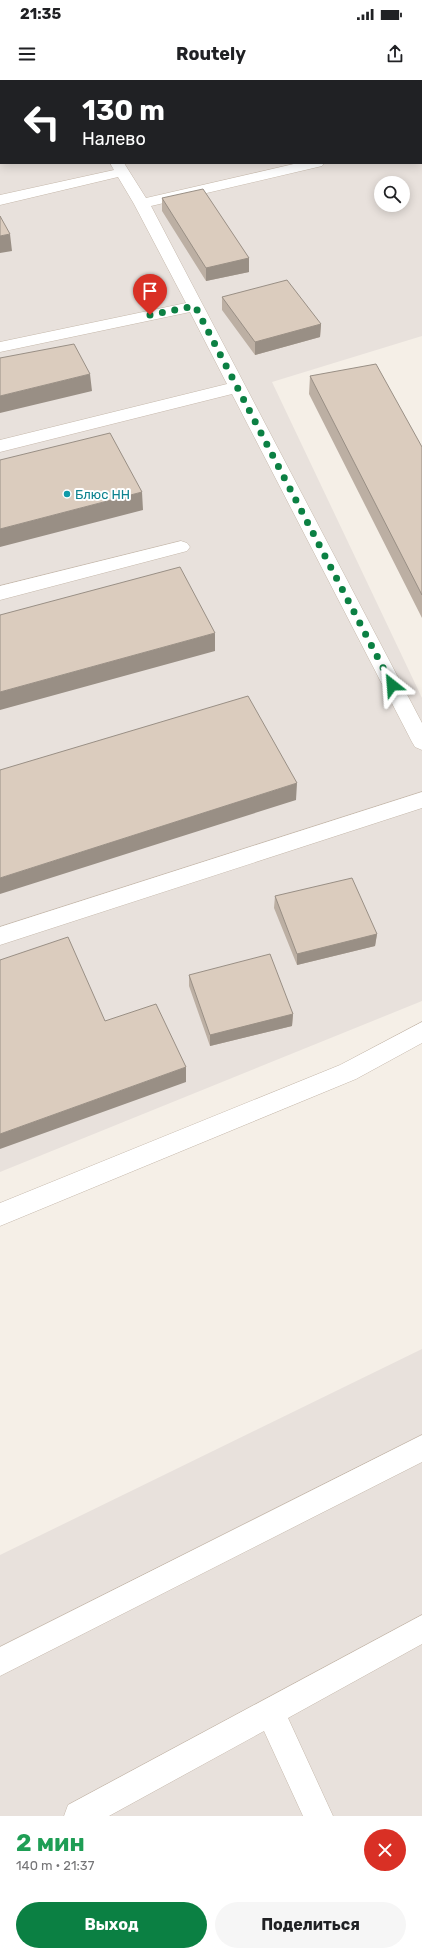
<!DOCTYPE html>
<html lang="ru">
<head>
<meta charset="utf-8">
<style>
  :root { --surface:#fff; --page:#f6f6f6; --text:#202124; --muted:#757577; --accent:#0b8043 }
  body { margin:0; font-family:Rubik,sans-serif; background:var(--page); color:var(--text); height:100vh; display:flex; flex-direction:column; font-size:15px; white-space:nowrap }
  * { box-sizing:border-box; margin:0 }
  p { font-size:13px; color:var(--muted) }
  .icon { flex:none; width:22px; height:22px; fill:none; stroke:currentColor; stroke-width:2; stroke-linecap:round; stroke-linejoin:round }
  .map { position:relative; height:1736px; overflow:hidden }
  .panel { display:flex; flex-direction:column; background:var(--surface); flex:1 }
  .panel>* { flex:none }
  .banner { position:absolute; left:0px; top:0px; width:422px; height:84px; box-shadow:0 2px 10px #0003; background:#202124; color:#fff; overflow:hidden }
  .buttons { position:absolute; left:374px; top:96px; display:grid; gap:8px }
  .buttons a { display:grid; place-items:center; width:36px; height:36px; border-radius:50%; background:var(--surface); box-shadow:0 2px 10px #0003; font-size:20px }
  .pin { position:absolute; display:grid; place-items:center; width:34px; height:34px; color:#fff; margin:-41px -17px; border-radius:50% 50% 50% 0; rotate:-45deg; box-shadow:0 0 4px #0007 }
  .pin .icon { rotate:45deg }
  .me { position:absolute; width:44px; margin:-22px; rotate:332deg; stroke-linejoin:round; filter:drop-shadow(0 0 3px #0008) }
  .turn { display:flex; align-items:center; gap:14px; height:84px; padding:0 16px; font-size:18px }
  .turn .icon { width:52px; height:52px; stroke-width:2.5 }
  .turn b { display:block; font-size:28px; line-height:34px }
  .round { display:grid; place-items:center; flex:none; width:42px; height:42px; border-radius:21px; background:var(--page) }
  .overview { display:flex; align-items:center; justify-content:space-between; height:68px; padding:0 16px }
  h1 { font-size:24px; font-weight:700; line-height:30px; color:#1e9e55 }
  .action { display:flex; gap:8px; margin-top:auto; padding:8px 16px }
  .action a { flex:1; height:46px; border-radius:24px; background:var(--accent); color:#fff; font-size:16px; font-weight:700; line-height:46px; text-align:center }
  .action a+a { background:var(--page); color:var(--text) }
  .status { display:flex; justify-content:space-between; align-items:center; height:28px; padding:0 20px; background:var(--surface); direction:ltr }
  .status svg { height:11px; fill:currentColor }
  header { display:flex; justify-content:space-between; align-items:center; height:52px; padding:0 16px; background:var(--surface); font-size:18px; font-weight:700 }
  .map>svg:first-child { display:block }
  .industrial { fill:#e8e1dc; fill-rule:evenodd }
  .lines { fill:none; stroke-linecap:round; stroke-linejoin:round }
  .minor-casing { stroke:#c5b8ab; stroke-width:1 }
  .minor { fill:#fff; fill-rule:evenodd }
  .wall { fill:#bcafa3 }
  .shaded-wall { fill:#998f85 }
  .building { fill:#dbccbe; stroke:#998f85 }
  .route { stroke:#0b8043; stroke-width:7; stroke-dasharray:0 12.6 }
  .culture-dot { fill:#0f9aa8; stroke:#fff; stroke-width:1.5 }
  .labels { text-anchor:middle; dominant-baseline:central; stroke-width:4; stroke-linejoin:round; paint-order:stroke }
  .culture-label { font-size:13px; fill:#0d838f; stroke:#fff; text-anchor:start }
</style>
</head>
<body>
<div class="status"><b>21:35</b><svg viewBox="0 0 49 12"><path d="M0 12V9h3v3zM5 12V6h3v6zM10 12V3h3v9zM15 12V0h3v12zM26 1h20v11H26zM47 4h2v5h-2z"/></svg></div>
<header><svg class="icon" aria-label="menu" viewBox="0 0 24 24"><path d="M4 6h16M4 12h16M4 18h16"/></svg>Routely<svg class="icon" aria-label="share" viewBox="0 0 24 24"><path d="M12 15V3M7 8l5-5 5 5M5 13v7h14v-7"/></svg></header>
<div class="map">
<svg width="422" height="1736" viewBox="0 0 422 1736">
  <rect width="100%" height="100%" fill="#f5efe7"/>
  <path class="industrial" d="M0,0h422v256l-150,46 150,316v303l-422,171zM1,1h420v82h-420zM381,103h22v22h-22z
    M422,1269v467h-422v-261z"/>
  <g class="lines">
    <defs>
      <path id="minor" d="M0,61h1v8h-1z
        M110,83h14l22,35 152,-35h26l-2,3 -171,40 271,517v27l-7,-3 -3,-5 -180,-348 -232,58v-12l227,-56 -37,-72 -190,40v-10l186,-39 -52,-99 -16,-27 -118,28v-10l114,-25z
        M181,461l6,2 3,4 -3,4 -187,49v-14z
        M422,712v16l-422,137v-18z
        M422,942v21l-66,36 -356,147v-23l340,-138z
        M422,1355v27l-422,214v-29z
        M422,1535v29l-134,74 45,98h-30l-39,-85 -155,85h-45l4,-11z"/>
    </defs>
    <use href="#minor" class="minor-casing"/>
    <use href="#minor" class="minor"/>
  </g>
  <path class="wall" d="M149,0h233l1,1h-233z
    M162,118l87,60v14l-43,9 -44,-70z
    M222,217l99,27 -1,13 -65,18 -33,-45z
    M310,296l112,71v171l-113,-224z
    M275,816l102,38 -2,12 -78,19 -23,-57z
    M189,895l104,39 -1,12 -82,20 -21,-60z"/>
  <path class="shaded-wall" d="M155,0h26v1h-26z
    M10,154l2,17 -12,2v-17z
    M249,178v14l-43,9v-13z
    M321,244l-1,13 -65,18v-13z
    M90,294l2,17 -92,22v-17z
    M142,412l1,18 -143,37v-18z
    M215,553v18l-215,59v-18z
    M297,703l-1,17 -296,94v-16z
    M377,854l-2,12 -78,19v-11z
    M293,934l-1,12 -82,20v-11z
    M186,987v15l-186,67v-15z"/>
  <path class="building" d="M188,0h194l1,1h-195z
    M203,109l46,69 -43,10 -44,-70z
    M0,136l10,18 -10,2z
    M287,200l34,44 -66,18 -33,-45z
    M74,264l16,30 -90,22v-38z
    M376,284l46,83v148l-112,-219z
    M110,353l32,59 -142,37v-69z
    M180,487l35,66 -215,59v-77z
    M248,616l49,87 -297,95v-108z
    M352,798l25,56 -80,20 -22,-58z
    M68,857l37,84 51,-17 30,63 -186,67v-174z
    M270,874l23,60 -83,21 -21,-60z"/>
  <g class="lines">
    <path class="route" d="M150,235l45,-9 197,379"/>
  </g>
  <circle class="culture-dot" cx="67" cy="414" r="4"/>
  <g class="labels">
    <g class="culture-label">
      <text x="75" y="414">Блюс НН</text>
    </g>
  </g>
</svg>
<div class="buttons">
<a><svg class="icon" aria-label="search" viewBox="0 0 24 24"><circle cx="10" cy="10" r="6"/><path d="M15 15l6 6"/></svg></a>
</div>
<div class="pin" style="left:150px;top:235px;background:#d93025"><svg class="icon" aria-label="arrive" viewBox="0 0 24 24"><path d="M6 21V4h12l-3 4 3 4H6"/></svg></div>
<svg class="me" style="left:392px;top:605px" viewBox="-20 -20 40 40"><path d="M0-17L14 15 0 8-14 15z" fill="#0b8043" stroke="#fff" stroke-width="4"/></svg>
<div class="banner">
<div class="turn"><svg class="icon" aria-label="left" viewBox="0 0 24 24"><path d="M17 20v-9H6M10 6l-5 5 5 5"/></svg><div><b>130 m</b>Налево</div></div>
</div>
</div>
<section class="panel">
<div class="overview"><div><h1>2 мин</h1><p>140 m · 21:37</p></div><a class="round" style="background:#d93025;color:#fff"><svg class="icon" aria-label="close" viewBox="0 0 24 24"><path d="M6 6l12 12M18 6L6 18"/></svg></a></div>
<div class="action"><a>Выход</a><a>Поделиться</a></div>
</section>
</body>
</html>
